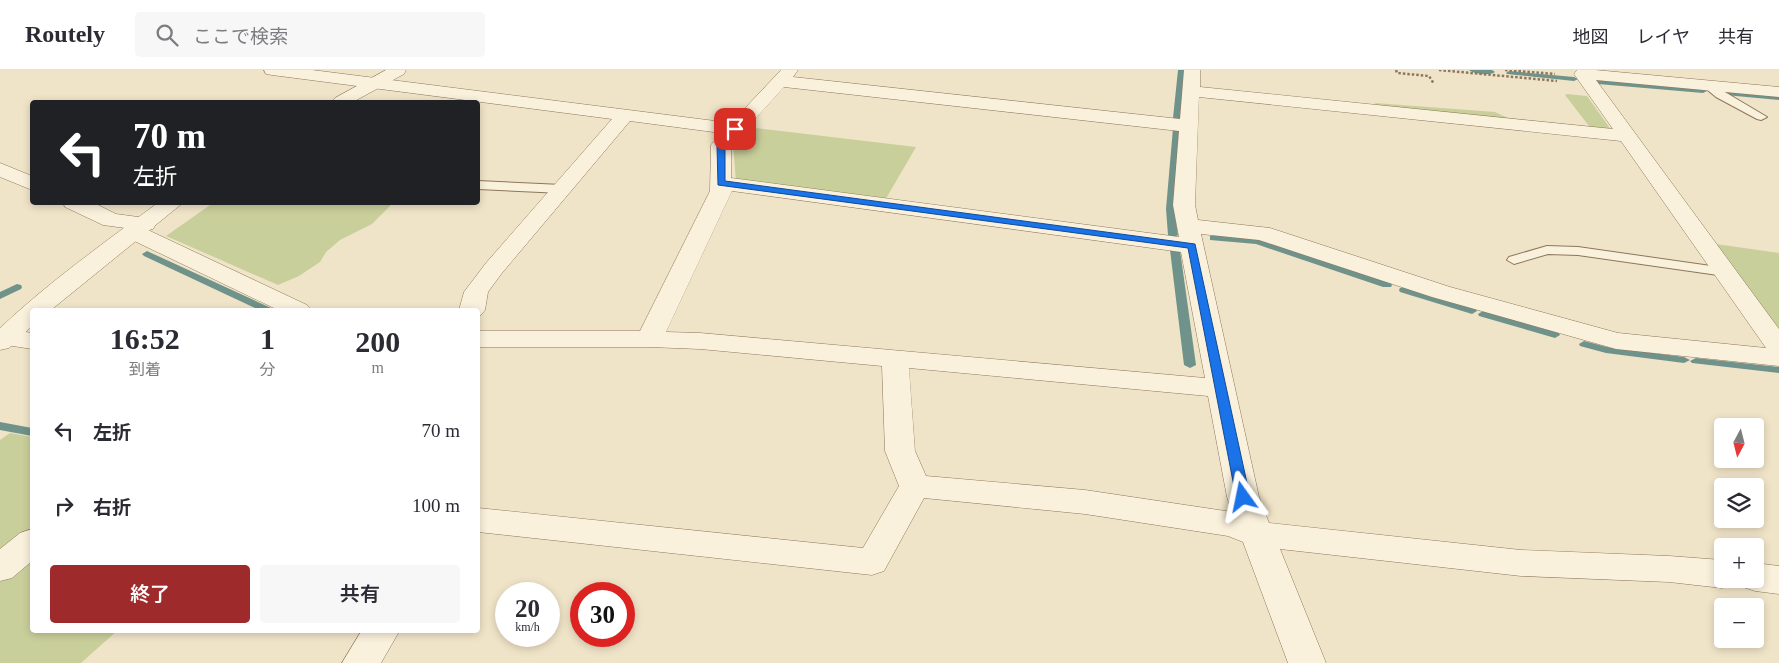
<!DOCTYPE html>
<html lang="ja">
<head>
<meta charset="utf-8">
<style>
  :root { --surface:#fff; --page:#f7f7f7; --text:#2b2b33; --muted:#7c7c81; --line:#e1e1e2; --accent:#9e2a2b }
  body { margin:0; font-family:"Times New Roman","Noto Sans JP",serif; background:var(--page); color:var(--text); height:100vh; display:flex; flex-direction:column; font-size:19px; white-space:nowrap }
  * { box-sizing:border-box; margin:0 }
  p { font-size:16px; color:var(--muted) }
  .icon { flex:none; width:28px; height:28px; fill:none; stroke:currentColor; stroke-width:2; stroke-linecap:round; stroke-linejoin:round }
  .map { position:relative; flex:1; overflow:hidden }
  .details { position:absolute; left:30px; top:238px; width:450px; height:325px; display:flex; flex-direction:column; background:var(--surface); border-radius:5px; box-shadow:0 2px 8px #0003 }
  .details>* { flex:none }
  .hud { position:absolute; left:30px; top:30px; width:450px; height:105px; border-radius:5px; box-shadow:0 2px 8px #0003; background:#202124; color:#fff; overflow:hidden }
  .needle { width:32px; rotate:187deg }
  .controls { position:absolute; left:1714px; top:348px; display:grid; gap:10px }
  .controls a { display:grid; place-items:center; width:50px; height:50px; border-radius:5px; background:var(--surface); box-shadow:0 2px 8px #0003; font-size:25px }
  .speed { position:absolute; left:495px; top:512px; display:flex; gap:10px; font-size:25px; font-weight:700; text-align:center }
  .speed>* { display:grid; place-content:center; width:65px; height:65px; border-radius:50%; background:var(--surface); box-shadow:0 2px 8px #0003; line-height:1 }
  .speed small { font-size:12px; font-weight:400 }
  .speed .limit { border:8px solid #d22; background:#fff; color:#111 }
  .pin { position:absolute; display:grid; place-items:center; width:42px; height:42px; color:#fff; margin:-21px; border-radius:10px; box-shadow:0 2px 8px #0006 }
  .me { position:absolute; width:55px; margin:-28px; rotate:348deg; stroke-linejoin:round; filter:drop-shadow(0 0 4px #0008) }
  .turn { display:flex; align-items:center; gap:18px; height:105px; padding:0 20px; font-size:22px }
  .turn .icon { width:65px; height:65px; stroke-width:2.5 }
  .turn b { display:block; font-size:35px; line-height:42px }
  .eta { display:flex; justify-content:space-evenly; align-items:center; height:85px; text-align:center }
  .eta b { font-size:30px; font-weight:600; line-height:35px }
  .cta { display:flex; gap:10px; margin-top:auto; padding:10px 20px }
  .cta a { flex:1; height:58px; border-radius:5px; background:var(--accent); color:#fff; font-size:20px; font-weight:600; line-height:58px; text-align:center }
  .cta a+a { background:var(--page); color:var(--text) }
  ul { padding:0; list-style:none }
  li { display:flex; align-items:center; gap:15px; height:75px; padding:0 20px }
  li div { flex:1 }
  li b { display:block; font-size:19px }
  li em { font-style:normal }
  header { display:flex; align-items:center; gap:30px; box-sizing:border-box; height:70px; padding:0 25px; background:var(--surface); border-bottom:1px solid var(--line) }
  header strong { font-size:24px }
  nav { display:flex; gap:28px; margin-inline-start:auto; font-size:18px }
  .search { width:350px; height:45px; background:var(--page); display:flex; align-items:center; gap:12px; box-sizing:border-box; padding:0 18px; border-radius:5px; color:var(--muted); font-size:19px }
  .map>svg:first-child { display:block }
  .green { fill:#c9cf9b }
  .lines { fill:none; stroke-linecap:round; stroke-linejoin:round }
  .stream { fill:#6f938a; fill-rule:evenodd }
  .service-casing { stroke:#8d765c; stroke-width:2 }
  .minor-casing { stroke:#8d765c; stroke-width:1 }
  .tertiary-casing { stroke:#8d765c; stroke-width:1 }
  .path { stroke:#8d765c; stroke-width:2.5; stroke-dasharray:2.5 2; stroke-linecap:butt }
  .service { fill:#faf1dc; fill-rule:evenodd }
  .minor { fill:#faf1dc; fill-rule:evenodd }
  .tertiary { fill:#faf1dc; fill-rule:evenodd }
  .route { fill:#1a73e8; stroke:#114b97 }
</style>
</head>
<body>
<header>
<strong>Routely</strong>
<div class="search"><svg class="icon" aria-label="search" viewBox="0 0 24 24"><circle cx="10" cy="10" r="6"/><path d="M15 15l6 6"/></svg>ここで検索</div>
<nav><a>地図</a><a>レイヤ</a><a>共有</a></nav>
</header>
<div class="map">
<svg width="1779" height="593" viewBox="0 0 1779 593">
  <rect width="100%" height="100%" fill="#f0e4c8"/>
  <path class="green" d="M1567,24l20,2 25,35 -20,-1 -27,-35z
    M1375,33l120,9 15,7 -134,-11z
    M748,57l168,20 -32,55 -148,-20 -3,-38z
    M213,133v-1l180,1 -21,21 -32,16 -14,12 -6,10 -21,14 -21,9 -112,-49z
    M1716,174l63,9v78z
    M10,363l22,4v95l-32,25v-117z
    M32,486v74h86l-37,33h-81v-81z"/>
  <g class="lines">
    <path class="stream" d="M1178,0h6l-3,48 -4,2 -4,-2z
      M1469,0h23l3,2c-5,4 -21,2 -26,-2z
      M1509,1l65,6 4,2 -4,2 -67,-7 -1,-1z
      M1595,10l108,9 4,2 -4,2 -105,-9h-3z
      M1722,21l57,5v4l-54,-5 -4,-2z
      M1173,58l7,2 -6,79 4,26 -5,3 -5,-3 -2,-26z
      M1213,165l47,4 131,44 1,2 -1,2h-8l-127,-43 -46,-4v-4z
      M1175,177l5,3 16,115 -6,3 -6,-3 -14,-115z
      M147,181l124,57 1,2h-13l-115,-54 -2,-2z
      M17,214l4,1 1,2 -1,2 -21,10v-7z
      M1404,217l72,22 1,2 -5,3 -72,-22 -1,-2 1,-2z
      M1483,241l76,22 1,2 -5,3 -76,-22 -1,-2z
      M1584,271l23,6 77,10 6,3 -6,3 -78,-10 -26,-7 -1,-2z
      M1696,288l83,9v6l-87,-10 -2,-2z
      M0,352l32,6v8l-32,-6z"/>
    <defs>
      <path id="service" d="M1708,12l59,35 -6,3 -4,-1 -41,-22 -12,-10 -1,-2 1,-2z
        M478,111l84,4 6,4 -6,4 -84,-4z
        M1547,176l31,1 147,21 5,1 2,3 -2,3 -5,1 -147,-21 -30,-1 -34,10 -7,-4 2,-3z"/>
      <path id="minor" d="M264,0h48l419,53 50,-53h17l-5,7 387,42 4,-49h16v17l413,42 -39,-55 3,-4h18l184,17v10l-183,-17 183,249v37l-163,-17 -184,-52 -173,-57 -58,-6 58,263 10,26 252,27 148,6 53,4v19h15l-3,5 -12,4 -53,-6 -148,-6 -241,-27 46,114h-38l-45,-121 -15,-6 -143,-22 -161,-16 -40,73 -12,4 -394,-43v-24l385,40 36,-62 -14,-35 -3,-85 -182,-17 -51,-2h-171v-16h162l70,-140 1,-46 10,-12 -91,-12 -128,152 -14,19 -3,18 -4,5 -3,1v-6h-19l5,-18 22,-29 126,-144 -340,-44 -6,-1zM784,17l395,44 -6,74 6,32 -448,-59v-32zM1199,27l422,44 145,207 -148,-15 -168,-46 -180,-59 -72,-8 -3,-15zM732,121l449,61 24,126 -505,-45 -34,-1zM909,298l299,28 19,101 5,15 -147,-22 -159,-14 -11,-25z
        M0,93l32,13v14l-32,-13z
        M63,132h29l24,12 37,5 3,5 -3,5 -5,1 159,75 4,5h-33l-152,-73 -3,-5 2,-4 -22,-3 -38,-18z
        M0,258l32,5v16l-32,-5z
        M32,459v32l-20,17 -12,3v-32l20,-16z
        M1755,493l24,3v28l-24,-3 -12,-4 -5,-8h17z
        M362,560h38l-19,33h-39z"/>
      <path id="tertiary" d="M386,0h20l-2,4 -51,28h-21l3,-4z
        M159,132h25l-133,108h-19v16l-23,22 -9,2v-22c49,-46 105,-86 159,-126z"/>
    </defs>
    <use href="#service" class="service-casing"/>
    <use href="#minor" class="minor-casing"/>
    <use href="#tertiary" class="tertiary-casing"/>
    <path class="path" d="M1396,0l1,3 32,3 5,8
      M1439,0l118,11
      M1505,0l50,4"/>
    <use href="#service" class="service"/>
    <use href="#minor" class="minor"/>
    <use href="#tertiary" class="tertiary"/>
  </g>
  <path class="route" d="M732,58l7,1 -14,16v36l470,63 55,253 -2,4h-10l-2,-4 -48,-249 -470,-63 -1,-40z"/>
</svg>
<div class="controls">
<a><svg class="needle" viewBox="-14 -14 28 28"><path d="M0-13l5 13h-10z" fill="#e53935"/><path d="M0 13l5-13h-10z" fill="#7c7c81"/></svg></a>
<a><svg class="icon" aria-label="layers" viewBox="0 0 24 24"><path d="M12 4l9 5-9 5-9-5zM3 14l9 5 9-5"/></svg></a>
<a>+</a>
<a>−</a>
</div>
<div class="speed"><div>20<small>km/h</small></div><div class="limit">30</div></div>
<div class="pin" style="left:735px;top:59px;background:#d93025"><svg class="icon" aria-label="arrive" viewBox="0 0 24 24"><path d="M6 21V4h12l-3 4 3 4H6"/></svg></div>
<svg class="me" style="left:1243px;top:427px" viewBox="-20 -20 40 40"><path d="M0-17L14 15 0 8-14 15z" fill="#1a73e8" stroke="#fff" stroke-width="4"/></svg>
<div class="hud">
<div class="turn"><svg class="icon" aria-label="left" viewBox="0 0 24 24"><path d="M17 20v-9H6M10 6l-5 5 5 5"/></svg><div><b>70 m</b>左折</div></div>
</div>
<section class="details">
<div class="eta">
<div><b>16:52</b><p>到着</p></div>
<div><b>1</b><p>分</p></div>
<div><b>200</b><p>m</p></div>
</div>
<ul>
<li><svg class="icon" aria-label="left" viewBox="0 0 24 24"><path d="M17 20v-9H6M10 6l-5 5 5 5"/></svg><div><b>左折</b></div><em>70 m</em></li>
<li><svg class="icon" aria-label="right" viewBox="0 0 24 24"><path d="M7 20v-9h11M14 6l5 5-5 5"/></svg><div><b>右折</b></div><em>100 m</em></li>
</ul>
<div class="cta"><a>終了</a><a>共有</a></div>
</section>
</div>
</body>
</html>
